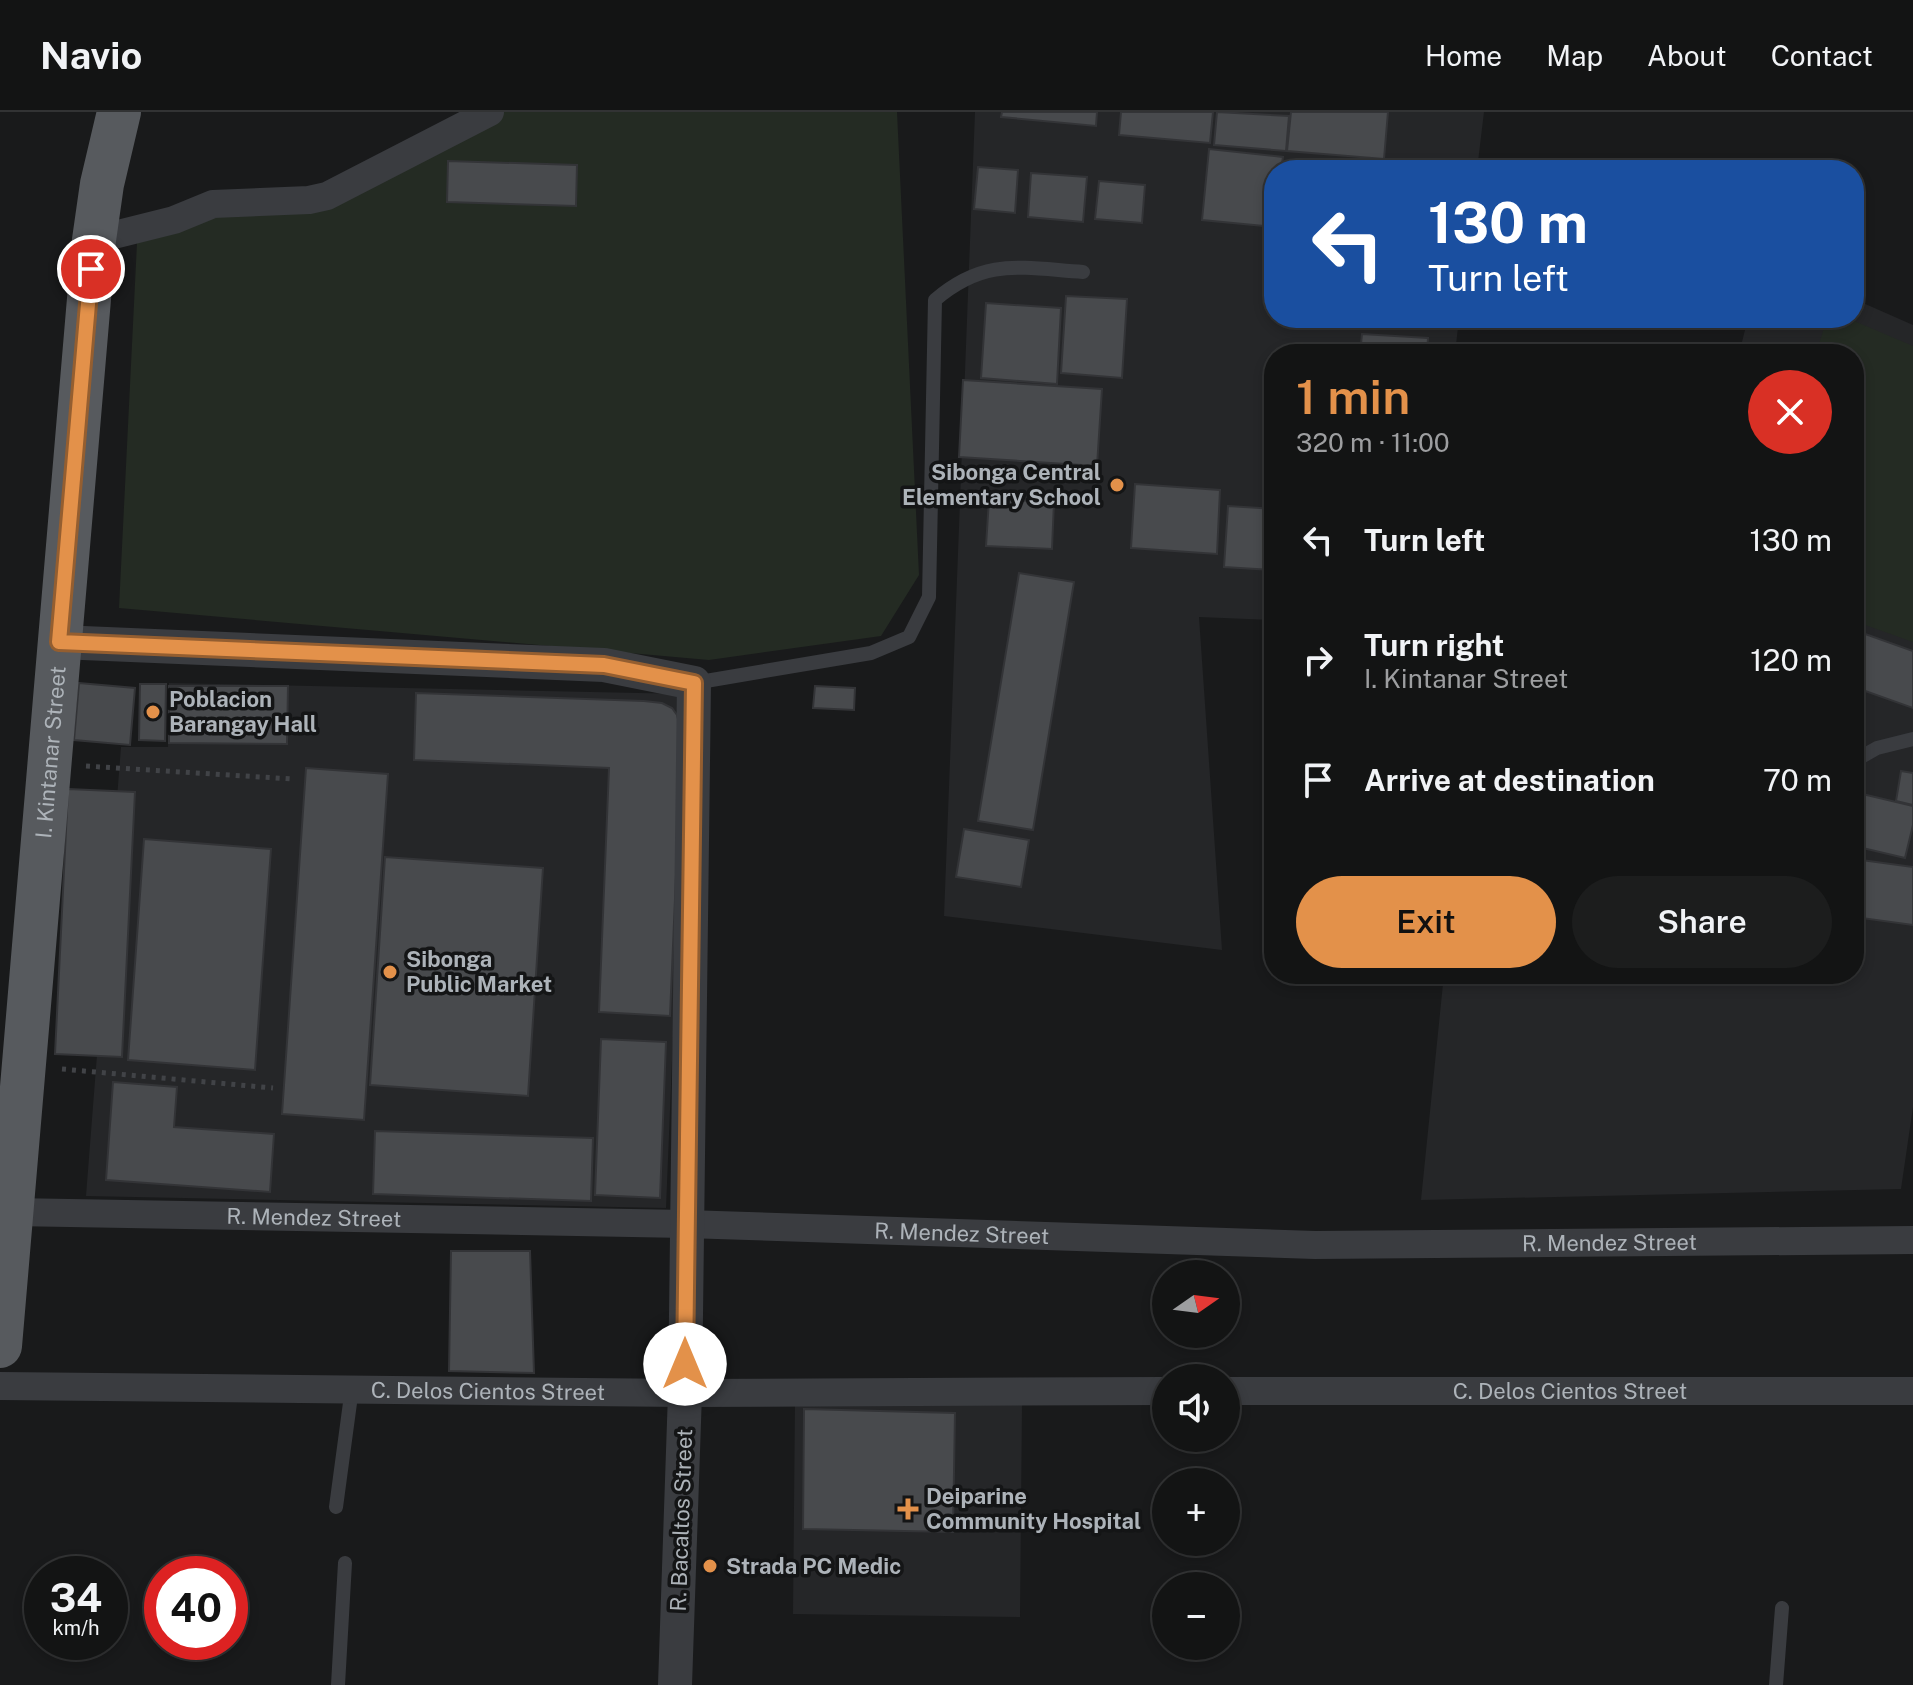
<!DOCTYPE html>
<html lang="en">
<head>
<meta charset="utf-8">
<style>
  :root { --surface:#131414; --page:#1c1d1d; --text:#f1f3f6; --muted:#9d9ea0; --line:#323334; --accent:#e3914a }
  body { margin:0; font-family:"Public Sans",sans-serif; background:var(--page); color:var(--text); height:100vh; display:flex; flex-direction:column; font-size:30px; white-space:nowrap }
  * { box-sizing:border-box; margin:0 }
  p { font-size:26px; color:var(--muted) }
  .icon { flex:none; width:44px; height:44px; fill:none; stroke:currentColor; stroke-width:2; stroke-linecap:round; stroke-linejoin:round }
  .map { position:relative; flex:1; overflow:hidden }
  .panel { position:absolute; left:1264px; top:232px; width:600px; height:640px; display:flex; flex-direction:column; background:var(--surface); border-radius:32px; box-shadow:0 4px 12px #0003,0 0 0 2px var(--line) }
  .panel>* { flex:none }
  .guide { position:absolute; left:1264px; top:48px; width:600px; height:168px; border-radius:32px; box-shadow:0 4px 12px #0003,0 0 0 2px var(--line); background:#1a4fa0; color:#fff; overflow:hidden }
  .needle { width:52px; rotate:76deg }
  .tools { position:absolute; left:1152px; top:1148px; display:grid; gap:16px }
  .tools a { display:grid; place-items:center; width:88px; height:88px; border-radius:50%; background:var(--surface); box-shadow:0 4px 12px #0003,0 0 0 2px var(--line); font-size:40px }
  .speed { position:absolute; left:24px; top:1444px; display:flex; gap:16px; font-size:40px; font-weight:700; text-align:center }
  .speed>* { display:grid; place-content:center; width:104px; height:104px; border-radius:50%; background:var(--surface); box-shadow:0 4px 12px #0003,0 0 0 2px var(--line); line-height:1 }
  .speed small { font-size:20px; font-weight:400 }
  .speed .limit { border:12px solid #d22; background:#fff; color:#111 }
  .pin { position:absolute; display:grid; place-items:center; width:68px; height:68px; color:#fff; margin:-34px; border:4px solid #fff; border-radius:50%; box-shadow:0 2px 8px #0007 }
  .me { position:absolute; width:88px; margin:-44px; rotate:0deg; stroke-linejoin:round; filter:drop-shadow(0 0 6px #0008) }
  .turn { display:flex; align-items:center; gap:28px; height:168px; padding:0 32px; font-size:36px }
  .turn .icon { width:104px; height:104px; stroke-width:2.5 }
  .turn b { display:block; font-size:56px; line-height:68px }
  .round { display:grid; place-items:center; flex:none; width:84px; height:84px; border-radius:42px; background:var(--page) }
  .head { display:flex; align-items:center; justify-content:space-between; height:136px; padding:0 32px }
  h1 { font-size:48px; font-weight:600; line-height:60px; color:var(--accent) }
  .primary-button { display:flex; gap:16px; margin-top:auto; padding:16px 32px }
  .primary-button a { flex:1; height:92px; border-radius:48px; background:var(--accent); color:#111; font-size:32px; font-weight:600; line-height:92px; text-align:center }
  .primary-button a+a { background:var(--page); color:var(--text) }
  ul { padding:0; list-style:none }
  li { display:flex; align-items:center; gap:24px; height:120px; padding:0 32px }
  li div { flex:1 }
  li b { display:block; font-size:30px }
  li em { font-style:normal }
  header { display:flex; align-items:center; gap:48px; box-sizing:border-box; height:112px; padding:0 40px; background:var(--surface); border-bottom:2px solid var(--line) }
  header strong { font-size:38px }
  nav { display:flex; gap:44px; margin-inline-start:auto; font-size:28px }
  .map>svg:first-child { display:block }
  .built { fill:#252628 }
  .green { fill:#242b23 }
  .building { fill:#484a4d; stroke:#333437; stroke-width:2 }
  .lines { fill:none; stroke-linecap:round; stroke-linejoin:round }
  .path { stroke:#414347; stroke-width:5; stroke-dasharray:4 6; stroke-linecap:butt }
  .service { stroke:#3a3c40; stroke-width:14 }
  .minor { stroke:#3a3c40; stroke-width:28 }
  .tertiary { stroke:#3a3c40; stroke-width:34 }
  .primary { stroke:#575a5e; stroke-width:44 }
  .route-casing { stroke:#945e30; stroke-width:20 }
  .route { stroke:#e3914a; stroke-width:14 }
  .poi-dot { fill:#e3914a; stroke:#141516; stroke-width:3 }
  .labels { text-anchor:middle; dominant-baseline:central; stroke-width:7; stroke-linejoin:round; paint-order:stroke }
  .poi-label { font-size:22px; font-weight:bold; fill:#adb3b9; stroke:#141516; text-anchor:start }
  .street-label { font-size:22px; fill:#adb3b9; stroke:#141516 }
</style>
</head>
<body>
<header>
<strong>Navio</strong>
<nav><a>Home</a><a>Map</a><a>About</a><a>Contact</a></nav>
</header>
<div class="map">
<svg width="1913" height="1573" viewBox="0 0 1913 1573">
  <rect width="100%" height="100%" fill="#191a1b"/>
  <path class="built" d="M975,0h509l-7,58h-203v148h185l-4,36h-181v266l-75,-3 23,333 -278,-34z
    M1854,187l59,26v782l-12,82 -480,11 23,-226h410v-620h-115l9,-36h106z
    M169,571l518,11 -21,514 -580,-12 35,-449h47z
    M795,1289l227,3 -2,213 -227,-3z"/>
  <path class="green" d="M504,0h393l22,463 -38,61 -172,24 -590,-52 18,-365 77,-30 112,-6z
    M1827,206h20l66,28v296l-59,-21v-267h-38z"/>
  <path class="building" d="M1002,0h95l-1,14 -95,-9z
    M1121,0h92l-3,31 -91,-8z
    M1217,0l72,4 -3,35 -72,-6z
    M1291,0h97l-4,47 -97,-8z
    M1209,37l74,8 -2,13h-7v57l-72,-7z
    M448,49l129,4 -1,41 -129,-4z
    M978,55l40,3 -3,43 -41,-4z
    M1031,61l56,4 -4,45 -55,-5z
    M1099,69l46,4 -3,38 -47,-4z
    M1066,184l61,3 -5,79 -61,-5z
    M986,191l75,5 -4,76 -76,-6z
    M1364,206h65l-1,9 -65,-5z
    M1362,222l66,4 -1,16h-67z
    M963,268l139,9 -5,77 -138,-9z
    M1135,372l85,6 -3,64 -86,-6z
    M989,387l65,3 -2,47 -66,-3z
    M1228,394l46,3v61l-50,-3z
    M1019,461l55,9 -41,248 -55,-9z
    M1854,518l59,21v57l-59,-21z
    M79,571l56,5 -5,57 -56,-5z
    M140,572h26l-1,57 -26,-1z
    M169,574h119l-1,58 -118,-1z
    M815,574l40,2 -1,22 -41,-2z
    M416,581l228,8 18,2 10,5 5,7 5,21 -12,280 -71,-4 10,-244 -195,-8z
    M306,656l82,6 -24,346 -82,-6z
    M1901,659l12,2v32l-17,-4z
    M68,677l67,3 -13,265 -67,-3z
    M1854,680l59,14v19l-8,33 -51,-12z
    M964,717l65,11 -8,47 -65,-10z
    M144,727l127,10 -16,221 -127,-10z
    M385,745l158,11 -15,228 -158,-11z
    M1854,747l59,8v58l-59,-8z
    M601,927l65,3 -6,156 -65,-3z
    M113,970l64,5 -3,40 100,7 -4,58 -164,-12z
    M375,1019l218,7 -2,63 -218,-7z
    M451,1139h79l4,122 -85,-2z
    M804,1297l151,4 -2,119 -150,-3z"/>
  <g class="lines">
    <path class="path" d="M86,654l206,13
      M62,957l211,19"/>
    <path class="service" d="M694,571l177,-30 38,-16 20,-40 6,-297c50,-43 87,-32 148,-28
      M1854,649l23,-13 36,-9
      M336,1395l16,-119
      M338,1573l7,-122
      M1776,1573l6,-77"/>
    <g class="minor">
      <path d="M94,128l80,-20 39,-16 96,-4 18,-4 163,-84"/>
      <path id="s1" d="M12,1100l674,12 629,21 598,-5"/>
      <path id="s2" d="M0,1274l685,7 481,-2"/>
      <path id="s3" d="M1226,1279h687"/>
    </g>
    <path class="tertiary" d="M59,530l545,23 90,18 -9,710 -10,292"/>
    <path class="primary" id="s4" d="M0,1234l94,-1106 8,-56 17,-72"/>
  </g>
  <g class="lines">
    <defs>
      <path id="route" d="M91,157l-32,373 545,23 90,18 -9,681"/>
    </defs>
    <use href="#route" class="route-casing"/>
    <use href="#route" class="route"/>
  </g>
  <g class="poi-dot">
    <circle cx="1117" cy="373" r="8"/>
    <circle cx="153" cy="600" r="8"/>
    <circle cx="390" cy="860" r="8"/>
    <path d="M904 1385h8v8h8v8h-8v8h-8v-8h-8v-8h8z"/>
    <circle cx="710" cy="1454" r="8"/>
  </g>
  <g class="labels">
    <g class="poi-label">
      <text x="1101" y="360" text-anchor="end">Sibonga Central<tspan x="1101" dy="25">Elementary School</tspan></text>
      <text x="169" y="587">Poblacion<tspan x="169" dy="25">Barangay Hall</tspan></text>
      <text x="406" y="847">Sibonga<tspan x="406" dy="25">Public Market</tspan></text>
      <text x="926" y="1384">Deiparine<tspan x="926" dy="25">Community Hospital</tspan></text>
      <text x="726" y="1454">Strada PC Medic</text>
    </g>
    <g class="street-label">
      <text stroke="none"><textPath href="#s4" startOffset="596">I. Kintanar Street</textPath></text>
      <text stroke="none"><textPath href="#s1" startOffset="302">R. Mendez Street</textPath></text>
      <text stroke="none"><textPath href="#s1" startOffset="950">R. Mendez Street</textPath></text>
      <text stroke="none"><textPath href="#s1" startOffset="1598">R. Mendez Street</textPath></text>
      <text stroke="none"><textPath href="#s2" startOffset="488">C. Delos Cientos Street</textPath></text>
      <text stroke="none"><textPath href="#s3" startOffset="344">C. Delos Cientos Street</textPath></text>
      <text transform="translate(681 1408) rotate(-88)">R. Bacaltos Street</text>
    </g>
  </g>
</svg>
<div class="tools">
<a><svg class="needle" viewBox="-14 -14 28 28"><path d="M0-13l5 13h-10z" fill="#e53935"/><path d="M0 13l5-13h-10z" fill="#9d9ea0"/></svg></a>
<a><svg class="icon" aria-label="sound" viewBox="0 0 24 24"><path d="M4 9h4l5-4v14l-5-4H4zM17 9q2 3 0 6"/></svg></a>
<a>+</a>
<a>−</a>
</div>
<div class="speed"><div>34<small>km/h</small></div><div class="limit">40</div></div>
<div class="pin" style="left:91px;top:157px;background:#d93025"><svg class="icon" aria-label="arrive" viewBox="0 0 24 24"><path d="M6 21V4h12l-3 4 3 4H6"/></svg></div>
<svg class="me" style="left:685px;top:1252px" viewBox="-20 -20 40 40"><circle r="19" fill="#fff"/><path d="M0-13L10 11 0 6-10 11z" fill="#e3914a"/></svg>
<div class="guide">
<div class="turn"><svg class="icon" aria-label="left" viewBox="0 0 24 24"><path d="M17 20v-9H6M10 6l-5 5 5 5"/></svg><div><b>130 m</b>Turn left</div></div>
</div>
<section class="panel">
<div class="head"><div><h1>1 min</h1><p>320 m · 11:00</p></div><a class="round" style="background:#d93025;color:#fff"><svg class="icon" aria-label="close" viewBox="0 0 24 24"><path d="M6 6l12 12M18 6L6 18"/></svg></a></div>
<ul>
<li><svg class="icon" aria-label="left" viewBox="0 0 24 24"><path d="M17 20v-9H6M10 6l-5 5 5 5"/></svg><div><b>Turn left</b></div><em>130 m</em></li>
<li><svg class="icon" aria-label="right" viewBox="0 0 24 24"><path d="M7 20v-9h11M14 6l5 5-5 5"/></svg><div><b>Turn right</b><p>I. Kintanar Street</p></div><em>120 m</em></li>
<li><svg class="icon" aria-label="arrive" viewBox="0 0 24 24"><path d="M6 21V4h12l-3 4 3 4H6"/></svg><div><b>Arrive at destination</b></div><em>70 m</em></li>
</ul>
<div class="primary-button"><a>Exit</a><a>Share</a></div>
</section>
</div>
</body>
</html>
